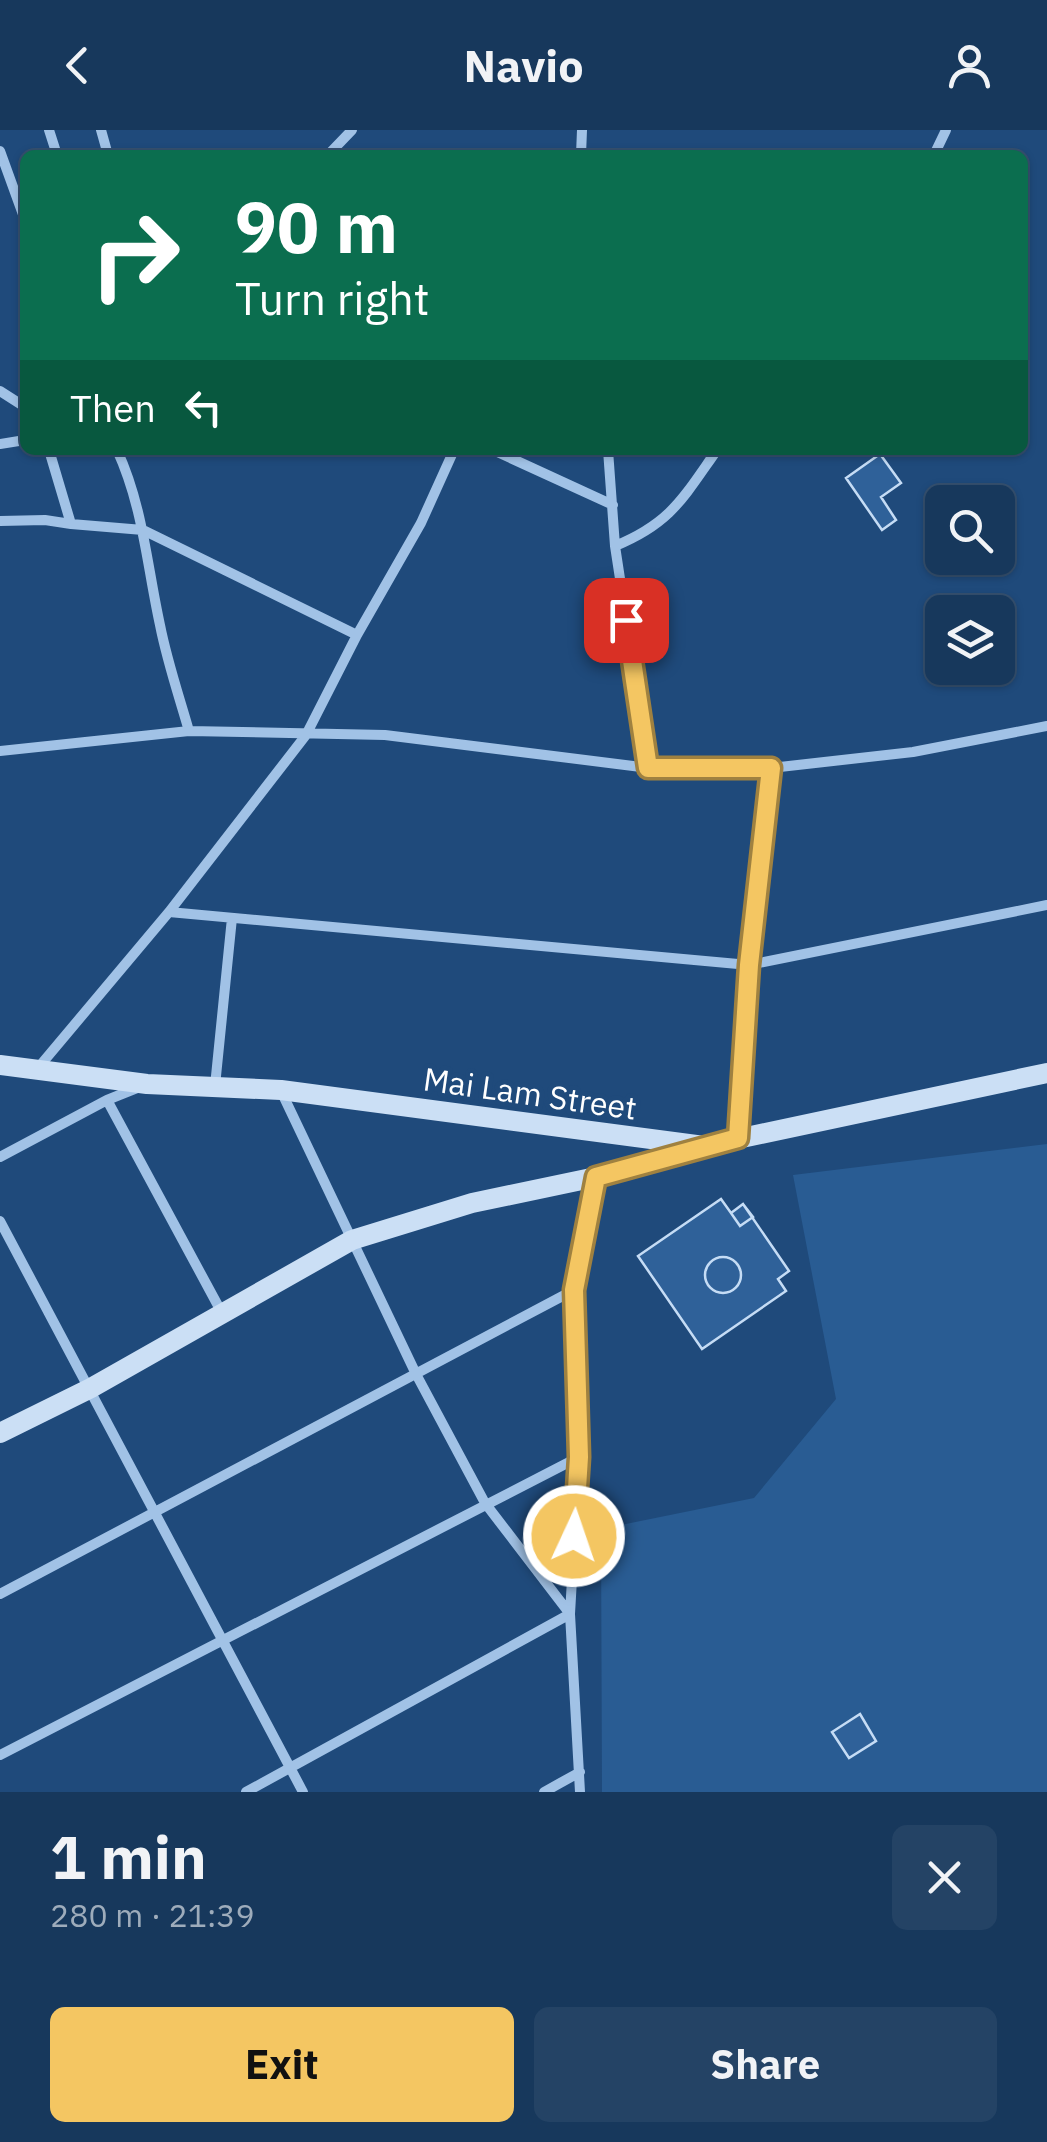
<!DOCTYPE html>
<html lang="en">
<head>
<meta charset="utf-8">
<style>
  :root { --surface:#17385c; --page:#244365; --text:#f1f3f6; --muted:#9eacbb; --line:#365272; --accent:#f4c662 }
  body { margin:0; font-family:"IBM Plex Sans",sans-serif; background:var(--page); color:var(--text); height:100vh; display:flex; flex-direction:column; font-size:38px; white-space:nowrap }
  * { box-sizing:border-box; margin:0 }
  p { font-size:32px; color:var(--muted) }
  .icon { flex:none; width:55px; height:55px; fill:none; stroke:currentColor; stroke-width:2; stroke-linecap:round; stroke-linejoin:round }
  .map { position:relative; height:1662px; overflow:hidden }
  .details { display:flex; flex-direction:column; background:var(--surface); flex:1 }
  .details>* { flex:none }
  .top-card { position:absolute; left:20px; top:20px; width:1008px; height:305px; border-radius:15px; box-shadow:0 2px 8px #0004,0 0 0 2px var(--line); background:#0b6e4f; color:#fff; overflow:hidden }
  .controls { position:absolute; left:925px; top:355px; display:grid; gap:20px }
  .controls a { display:grid; place-items:center; width:90px; height:90px; border-radius:15px; background:var(--surface); box-shadow:0 2px 8px #0004,0 0 0 2px var(--line); font-size:50px }
  .pin { position:absolute; display:grid; place-items:center; width:85px; height:85px; color:#fff; margin:-42px; border-radius:20px; box-shadow:0 5px 15px #0006 }
  .me { position:absolute; width:110px; margin:-55px; rotate:3deg; stroke-linejoin:round; filter:drop-shadow(0 0 8px #0008) }
  .turn { display:flex; align-items:center; gap:35px; height:210px; padding:0 50px; font-size:45px }
  .turn .icon { width:130px; height:130px; stroke-width:2.5 }
  .turn b { display:block; font-size:70px; line-height:85px }
  .then { display:flex; align-items:center; height:95px; padding:0 50px; background:#0003; gap:20px; font-size:38px }
  .round { display:grid; place-items:center; flex:none; width:105px; height:105px; border-radius:15px; background:var(--page) }
  .head { display:flex; align-items:center; justify-content:space-between; height:170px; padding:0 50px }
  h1 { font-size:60px; font-weight:800; line-height:75px }
  .cta { display:flex; gap:20px; margin-top:auto; padding:20px 50px }
  .cta a { flex:1; height:115px; border-radius:15px; background:var(--accent); color:#111; font-size:40px; font-weight:800; line-height:115px; text-align:center }
  .cta a+a { background:var(--page); color:var(--text) }
  header { display:flex; justify-content:space-between; align-items:center; height:130px; padding:0 50px; background:var(--surface); font-size:45px; font-weight:800 }
  .map>svg:first-child { display:block }
  .green { fill:#295c93 }
  .building { fill:#2f6199; stroke:#c5dcf5; stroke-width:2.5 }
  .lines { fill:none; stroke-linecap:round; stroke-linejoin:round }
  .street { stroke:#a1c2e6; stroke-width:10 }
  .secondary { stroke:#cbdff5; stroke-width:20 }
  .route-casing { stroke:#9f8140; stroke-width:25 }
  .route { stroke:#f4c662; stroke-width:18 }
  .labels { text-anchor:middle; dominant-baseline:central; stroke-width:10; stroke-linejoin:round; paint-order:stroke }
  .street-label { font-size:32px; fill:#fff; stroke:#1f4a7b }
</style>
</head>
<body>
<header><svg class="icon" aria-label="back" viewBox="0 0 24 24"><path d="M15 5l-7 7 7 7"/></svg>Navio<svg class="icon" aria-label="person" viewBox="0 0 24 24"><circle cx="12" cy="8" r="4"/><path d="M4 21q1-7 8-7t8 7"/></svg></header>
<div class="map">
<svg width="1047" height="1662" viewBox="0 0 1047 1662">
  <rect width="100%" height="100%" fill="#1f4a7b"/>
  <path class="green" d="M1047,1014v648h-445l-1,-263 153,-31 82,-99 -43,-224z"/>
  <path class="building" d="M880,324l21,29 -20,14 15,23 -14,10 -36,-52z
    M721,1069l10,14 12,-9 46,67 -11,8 8,12 -84,58 -64,-93z
    M743,1074l10,13 -13,9 -9,-13z
    M705 1145a18 18 0 1 1 36 0a18 18 0 1 1-36 0Z
    M860,1584l16,27 -27,17 -17,-26z"/>
  <g class="lines">
    <path class="street" d="M49,0l8,25
      M101,0l7,25
      M0,21l25,69
      M328,25l24,-25
      M581,25l1,-25
      M934,25l12,-25
      M0,261l25,16
      M0,314l25,-4
      M49,320l22,74 72,6 214,105
      M117,320c26,56 30,116 43,175 7,36 19,71 29,106
      M493,320l120,55
      M608,320l7,96 34,222
      M0,391l45,-1 26,4
      M615,416c56,-23 68,-48 102,-96
      M0,621l189,-20 196,4 264,33h122l142,-16 134,-26
      M169,782l580,53 298,-60
      M38,938l131,-156 137,-177 51,-100 64,-112 33,-73
      M215,956l17,-168
      M107,970l115,213
      M738,1008l11,-173 22,-197
      M0,1027l107,-57 30,-12
      M0,1091l303,571
      M0,1464l574,-304
      M0,1625l579,-298
      M246,1662l324,-178 -85,-111 -69,-129 -135,-283
      M544,1662l36,-20
      M580,1662l-10,-178 9,-157 -5,-167 22,-112"/>
    <path class="secondary" d="M0,935l147,19 134,6 423,56 343,-73
      M0,1303l91,-45 261,-148 120,-37 124,-26 100,-29"/>
  </g>
  <g class="lines">
    <defs>
      <path id="route" d="M574,1406l5,-79 -5,-167 22,-113 142,-39 11,-173 22,-197h-123l-22,-148"/>
    </defs>
    <use href="#route" class="route-casing"/>
    <use href="#route" class="route"/>
  </g>
  <g class="labels">
    <g class="street-label">
      <text transform="translate(530 963) rotate(8)">Mai Lam Street</text>
    </g>
  </g>
</svg>
<div class="controls">
<a><svg class="icon" aria-label="search" viewBox="0 0 24 24"><circle cx="10" cy="10" r="6"/><path d="M15 15l6 6"/></svg></a>
<a><svg class="icon" aria-label="layers" viewBox="0 0 24 24"><path d="M12 4l9 5-9 5-9-5zM3 14l9 5 9-5"/></svg></a>
</div>
<div class="pin" style="left:626px;top:490px;background:#d93025"><svg class="icon" aria-label="arrive" viewBox="0 0 24 24"><path d="M6 21V4h12l-3 4 3 4H6"/></svg></div>
<svg class="me" style="left:574px;top:1406px" viewBox="-20 -20 40 40"><circle r="17" fill="#f4c662" stroke="#fff" stroke-width="3"/><path d="M0-11L8 9 0 5-8 9z" fill="#fff"/></svg>
<div class="top-card">
<div class="turn"><svg class="icon" aria-label="right" viewBox="0 0 24 24"><path d="M7 20v-9h11M14 6l5 5-5 5"/></svg><div><b>90 m</b>Turn right</div></div>
<div class="then">Then<svg class="icon" aria-label="left" viewBox="0 0 24 24"><path d="M17 20v-9H6M10 6l-5 5 5 5"/></svg></div>
</div>
</div>
<section class="details">
<div class="head"><div><h1>1 min</h1><p>280 m · 21:39</p></div><a class="round"><svg class="icon" aria-label="close" viewBox="0 0 24 24"><path d="M6 6l12 12M18 6L6 18"/></svg></a></div>
<div class="cta"><a>Exit</a><a>Share</a></div>
</section>
</body>
</html>
